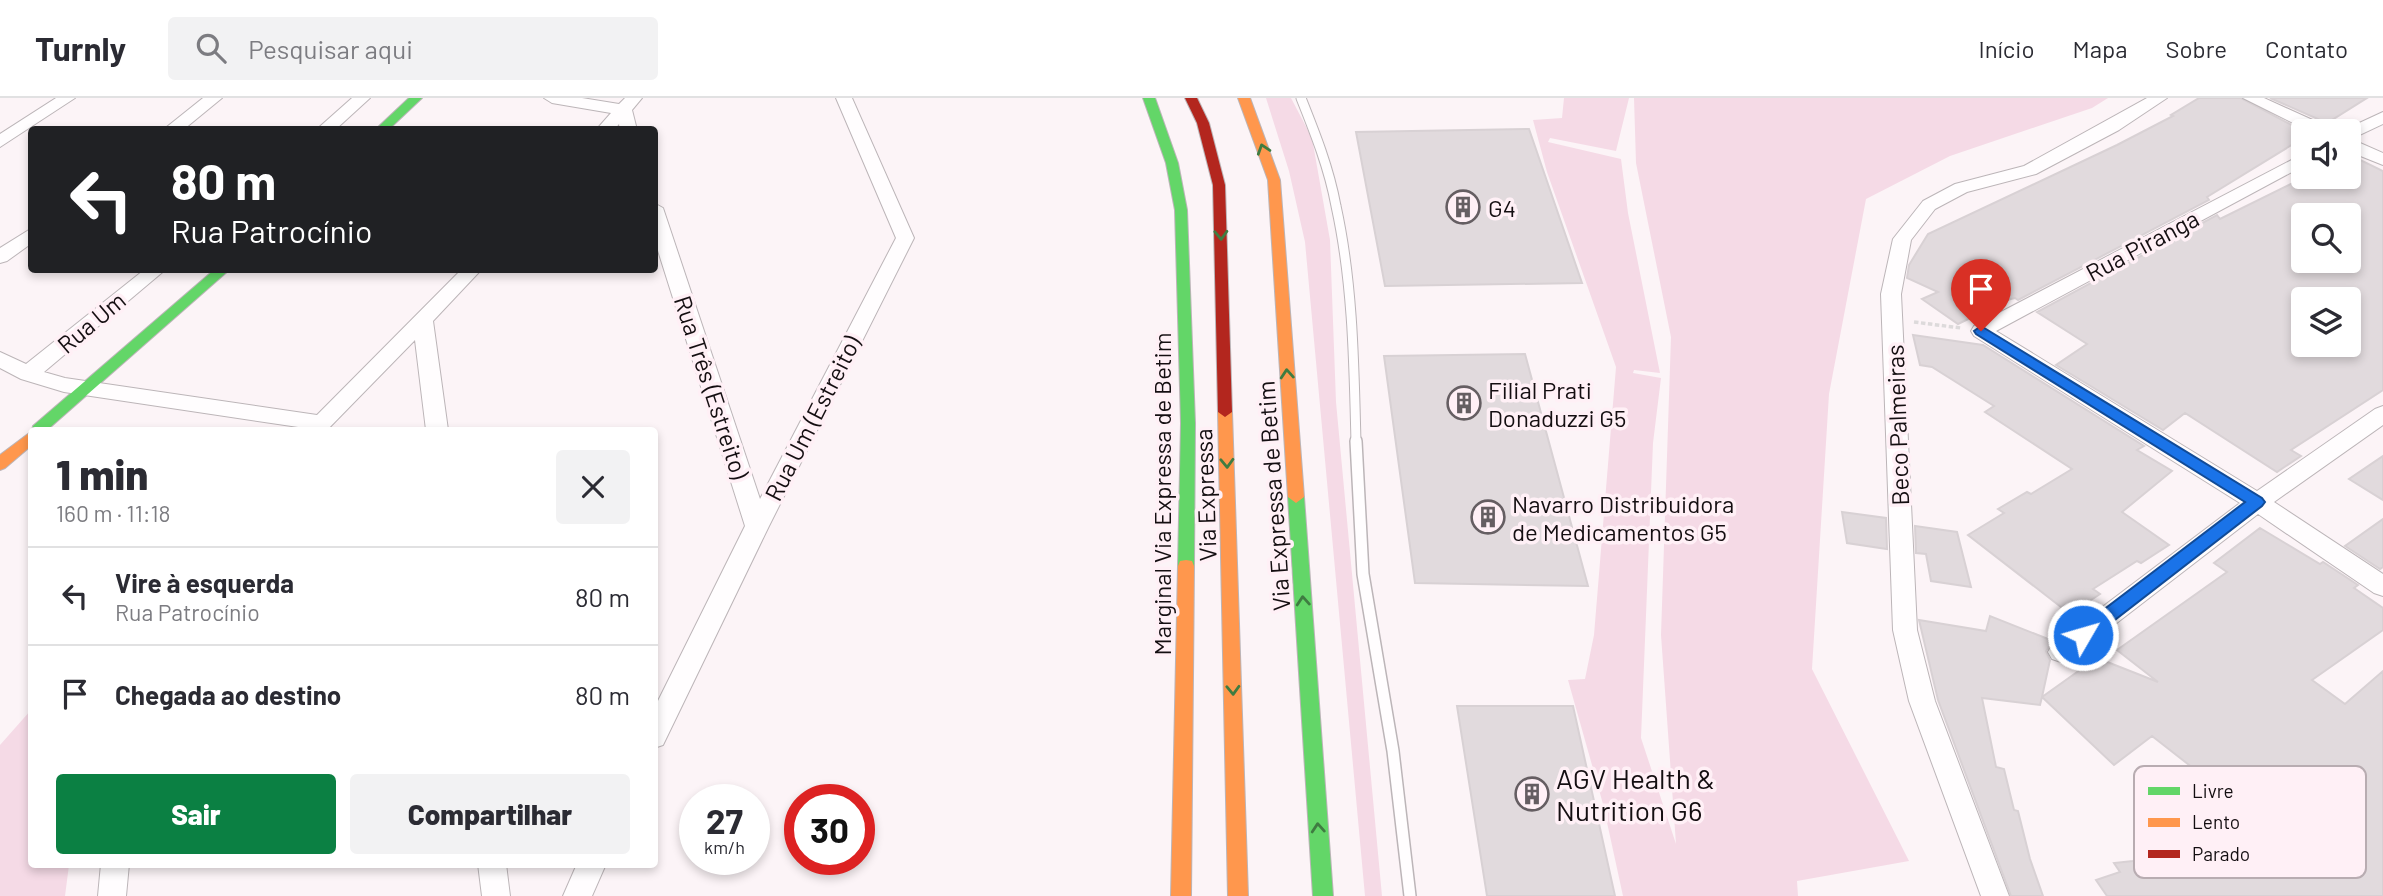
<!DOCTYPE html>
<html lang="pt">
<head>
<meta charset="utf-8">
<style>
  :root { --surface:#fff; --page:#f2f2f3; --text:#2b2b33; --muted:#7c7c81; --line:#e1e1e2; --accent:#0b8043 }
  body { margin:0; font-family:Barlow,sans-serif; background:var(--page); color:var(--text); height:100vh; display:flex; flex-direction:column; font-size:26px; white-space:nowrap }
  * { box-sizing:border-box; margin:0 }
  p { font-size:23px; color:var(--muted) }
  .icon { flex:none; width:38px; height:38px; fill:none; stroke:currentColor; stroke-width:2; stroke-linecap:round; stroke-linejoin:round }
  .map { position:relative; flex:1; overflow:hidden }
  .side { position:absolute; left:28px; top:329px; width:630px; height:441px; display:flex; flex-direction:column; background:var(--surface); border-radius:7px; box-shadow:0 4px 10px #0003 }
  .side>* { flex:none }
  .top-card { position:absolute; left:28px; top:28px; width:630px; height:147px; border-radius:7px; box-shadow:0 4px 10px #0003; background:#202124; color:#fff; overflow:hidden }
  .buttons { position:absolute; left:2291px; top:21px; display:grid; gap:14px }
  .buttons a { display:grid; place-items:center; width:70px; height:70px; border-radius:7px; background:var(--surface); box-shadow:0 4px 10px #0003; font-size:35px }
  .speed { position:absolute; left:679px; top:686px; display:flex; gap:14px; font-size:35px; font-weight:700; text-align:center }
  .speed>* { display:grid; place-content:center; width:91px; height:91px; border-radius:50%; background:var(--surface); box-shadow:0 4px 10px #0003; line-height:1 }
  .speed small { font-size:18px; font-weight:400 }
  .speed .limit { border:10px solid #d22; background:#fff; color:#111 }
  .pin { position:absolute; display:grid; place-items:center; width:60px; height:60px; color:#fff; margin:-72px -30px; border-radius:50% 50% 50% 0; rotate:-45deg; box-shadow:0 0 7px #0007 }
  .pin .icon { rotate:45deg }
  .me { position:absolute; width:77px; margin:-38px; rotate:52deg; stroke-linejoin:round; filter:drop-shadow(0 0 5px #0008) }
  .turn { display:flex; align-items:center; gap:24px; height:147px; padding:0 28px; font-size:32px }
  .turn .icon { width:91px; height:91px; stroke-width:2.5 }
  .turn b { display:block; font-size:49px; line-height:60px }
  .round { display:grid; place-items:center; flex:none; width:74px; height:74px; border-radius:7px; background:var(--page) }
  .summary { display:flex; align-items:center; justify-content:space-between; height:119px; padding:0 28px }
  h1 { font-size:42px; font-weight:800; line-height:52px }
  .action { display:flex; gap:14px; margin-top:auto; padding:14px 28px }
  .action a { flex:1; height:80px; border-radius:7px; background:var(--accent); color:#fff; font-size:28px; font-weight:800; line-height:80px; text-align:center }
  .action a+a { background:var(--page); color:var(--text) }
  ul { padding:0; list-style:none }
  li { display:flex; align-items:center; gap:21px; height:98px; padding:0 28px; border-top:2px solid var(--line) }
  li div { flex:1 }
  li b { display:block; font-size:26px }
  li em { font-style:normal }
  header { display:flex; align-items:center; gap:42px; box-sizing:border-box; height:98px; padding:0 35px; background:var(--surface); border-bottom:2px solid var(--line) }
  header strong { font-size:33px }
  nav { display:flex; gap:38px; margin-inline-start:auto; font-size:24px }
  .search { width:490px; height:63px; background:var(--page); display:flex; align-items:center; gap:18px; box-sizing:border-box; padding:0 24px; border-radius:7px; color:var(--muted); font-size:26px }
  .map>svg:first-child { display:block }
  .green { fill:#f5dae6 }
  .building { fill:#e1dadd; stroke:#d8d1d4; stroke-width:2; fill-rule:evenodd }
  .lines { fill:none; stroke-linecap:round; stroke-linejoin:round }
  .lane-far1-casing { stroke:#bcb5b8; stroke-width:11 }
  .lane-casing { stroke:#bcb5b8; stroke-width:14 }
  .street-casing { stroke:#bcb5b8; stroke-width:2 }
  .fast-casing { stroke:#bcb5b8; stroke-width:2 }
  .slow-casing { stroke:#bcb5b8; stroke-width:2 }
  .jam-casing { stroke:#bcb5b8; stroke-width:2 }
  .path { stroke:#dddadb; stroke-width:3.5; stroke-dasharray:4.5 2.5; stroke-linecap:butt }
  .lane-far1 { stroke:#fffdfe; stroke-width:9 }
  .lane { stroke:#fffdfe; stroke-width:11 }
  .street { fill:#fffdfe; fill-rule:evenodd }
  .fast { fill:#63d668; fill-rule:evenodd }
  .slow { fill:#ff974d; fill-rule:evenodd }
  .jam { fill:#b3261e; fill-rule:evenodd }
  .oneway { stroke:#3f7c41 }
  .route { fill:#1a73e8; stroke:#114b97; stroke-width:2 }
  .labels { text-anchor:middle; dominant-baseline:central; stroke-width:7; stroke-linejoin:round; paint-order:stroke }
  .poi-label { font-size:24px; fill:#140e11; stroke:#fff0f6; text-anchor:start }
  .street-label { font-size:24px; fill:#140e11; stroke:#fff0f6 }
  .near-poi-label { font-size:28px; fill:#140e11; stroke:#fff0f6; text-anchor:start }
  .key { fill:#fff0f6; stroke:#b8acb1; stroke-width:2 }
  .key-label { font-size:19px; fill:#140e11 }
</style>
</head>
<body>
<header>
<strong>Turnly</strong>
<div class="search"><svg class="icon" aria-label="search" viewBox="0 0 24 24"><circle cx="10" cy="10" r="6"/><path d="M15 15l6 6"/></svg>Pesquisar aqui</div>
<nav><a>Início</a><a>Mapa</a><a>Sobre</a><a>Contato</a></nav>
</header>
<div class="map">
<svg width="2383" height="798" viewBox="0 0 2383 798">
  <rect width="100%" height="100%" fill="#fcf4f7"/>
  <path class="green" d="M1266,0h25l21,40 18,102 6,162 46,494h-17l-60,-654 -16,-71z
    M1564,0h65l-13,53 -66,-13 -2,4 73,17 7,54 32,160 -26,-3 -1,3 28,5 -8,65 -12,295 35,106 -15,-209 10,-298 -35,-174 -2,-65h474l-16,10 -142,48 -84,43 -37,195 -17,275 97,192 -112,20 1,15h-175l-20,-92 -35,-124 17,-1 9,-44 22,-268 -69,-195 -14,-52 29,-2z
    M31,612l1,154 37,1 -4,31h-65v-151z"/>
  <path class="building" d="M2199,0h42l62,33v7l-96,59 2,3 -191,100 -3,-2 -8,2 -49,24 -36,-25 16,-7 -31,-14 2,-13 19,-31 189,-89 56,-29 -2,-1z
    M2270,0h97l-40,25z
    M1529,31l53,154 -197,3 -29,-154z
    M2348,56l35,17v219l-92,60 10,6 -24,16 -92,-59 -22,17 -107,-65 31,-21 -50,-32 180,-97 3,4 85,-42h43zM2303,117h45v46h-45zM2303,201h45v46h-45z
    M1913,237l70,10 161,101 -7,4 35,21 -50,41 47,33 -28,18 -4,-2 -44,28 7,5 -30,20 -102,-79 36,-22 -6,-4 29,-17 4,2 41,-25 -87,-57 9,-6 -62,-39 -12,-2z
    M1525,256l63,232 -173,-3 -31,-227z
    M2383,358v44l-34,-21z
    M1842,414l44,6 1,31 -40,-6z
    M2383,421v48l-3,2 -35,-23z
    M1915,428l42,6 14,55 -40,-6 -5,-27 -10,-1z
    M2260,430l60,36 3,-2 35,23 -4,3 29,20v22l-71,50 33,24 38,-33v225h-276l-11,-16 24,-8 -6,-9 19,-2 28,-14 35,-31 -8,-7 28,-23 -64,-50 -38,29 -72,-68 -2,8 -58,-7 14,69 8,2 10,41 4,1 12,48 13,37h-32l-73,-196 -19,-80 67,11 4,-15 63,25 -7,10 4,9 -8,37 55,-39 61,24 -41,-32 110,-78 -13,-9z
    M1457,608h116l42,190h-128z"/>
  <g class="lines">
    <defs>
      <path id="lane-far1" d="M1301,0c14,35 28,70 35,108 17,77 18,158 20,237"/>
      <path id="lane" d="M1356,343l7,133 30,177 17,145"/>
      <path id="street" d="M56,0h19l-75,49v-13z
        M203,0h19l-39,32h-20z
        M352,0h18l-35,32h-19z
        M544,0h38l37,6 6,-6h17l-10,12 5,20h-17l-1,-6 -5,6h-18l15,-17 -59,-10z
        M836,0h16l62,140 -145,288 -106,219 -9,3v-39l91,-183 -91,-288v-35l9,5 97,291 136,-261z
        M2147,0h20l-48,32 -83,44 -69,18 -32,17 -24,31 -10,54 16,336 18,71 74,195h-28l-72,-195 -16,-71 -12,-336 12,-55 30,-38 32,-17 69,-18z
        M2243,0h21l64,29 3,4h-22z
        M2383,14v12l-32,15 32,14v12l-35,-14v-20h-6z
        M2303,56v12l-307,165 261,160 118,-82 8,-3v19l-109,77 109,72v22l-9,-3 -116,-79 -188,145 -9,3 -9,-3 -4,-7 4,-7 188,-142 -266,-167 -3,-5 3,-5z
        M32,130v15l-25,18 -7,2v-15z
        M144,172h21l-121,102 21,6 252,37 144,-145h20l-48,51 15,109h-22l-11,-90 -88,90h-23l1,-2 -241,-36 -43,-13 -21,-11v-16l26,12z
        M101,766h28l-3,32h-28z
        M478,766h28l4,32h-28z
        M577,766h29l-14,32h-29z"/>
      <path id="fast" d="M409,0h13l-34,32h-13z
        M1143,0h12l23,65 9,47 8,213 -1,143 -2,5h-12l-2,-5 3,-143 -6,-213 -9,-47z
        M214,172h15l-182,160 -15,2 1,-6z
        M1296,393l8,6 29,399h-20l-25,-399z"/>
      <path id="slow" d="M1238,0h12l30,82 24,317 -8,6 -8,-6 -20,-317z
        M1225,309l7,5 16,484h-20l-10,-484z
        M32,333v14l-27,23 -5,2v-15z
        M1186,462l6,1 2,5 -3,330h-20l7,-330 2,-5z"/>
      <path id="jam" d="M1185,0h12l12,25 16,62 7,227 -7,5 -7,-5 -5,-227 -16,-62z"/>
    </defs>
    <use href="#lane-far1" class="lane-far1-casing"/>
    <use href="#lane" class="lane-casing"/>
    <use href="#street" class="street-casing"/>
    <use href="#fast" class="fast-casing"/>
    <use href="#slow" class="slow-casing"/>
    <use href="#jam" class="jam-casing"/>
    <path class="path" d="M1914,224l47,6"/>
    <use href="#lane-far1" class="lane-far1"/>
    <use href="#lane" class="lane"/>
    <use href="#street" class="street"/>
    <use href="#fast" class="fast"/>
    <use href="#slow" class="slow"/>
    <use href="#jam" class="jam"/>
  </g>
  <defs><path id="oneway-chevron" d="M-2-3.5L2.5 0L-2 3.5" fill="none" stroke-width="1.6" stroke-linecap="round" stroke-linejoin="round" transform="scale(1.75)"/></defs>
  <g class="oneway">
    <use href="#oneway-chevron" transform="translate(1263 51) rotate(-108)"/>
    <use href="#oneway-chevron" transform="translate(1221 137) rotate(88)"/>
    <use href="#oneway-chevron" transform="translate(1287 276) rotate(-94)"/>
    <use href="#oneway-chevron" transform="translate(1227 365) rotate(88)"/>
    <use href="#oneway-chevron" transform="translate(1303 503) rotate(-94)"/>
    <use href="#oneway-chevron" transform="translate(1233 592) rotate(88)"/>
    <use href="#oneway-chevron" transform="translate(1318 730) rotate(-94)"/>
  </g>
  <path class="route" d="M1981,228l281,172 3,4 -3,4 -173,134h-12l-3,-5 3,-5 168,-128 -269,-168 -2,-3z"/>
  <defs>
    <symbol id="building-ring" viewBox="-11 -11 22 22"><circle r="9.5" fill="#fff0f6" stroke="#655e62" stroke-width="1.5"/><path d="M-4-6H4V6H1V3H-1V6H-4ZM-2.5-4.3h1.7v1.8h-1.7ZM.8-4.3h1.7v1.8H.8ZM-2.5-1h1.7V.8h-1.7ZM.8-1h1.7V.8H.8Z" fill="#655e62"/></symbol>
  </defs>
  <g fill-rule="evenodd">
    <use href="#building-ring" x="1444" y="90" width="38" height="38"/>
    <use href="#building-ring" x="1445" y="286" width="38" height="38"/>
    <use href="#building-ring" x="1469" y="400" width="38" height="38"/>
    <use href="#building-ring" x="1513" y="677" width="38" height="38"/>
  </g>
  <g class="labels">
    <g class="poi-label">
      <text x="1488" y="109">G4</text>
      <text x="1488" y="291">Filial Prati<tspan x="1488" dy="28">Donaduzzi G5</tspan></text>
      <text x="1512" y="405">Navarro Distribuidora<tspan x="1512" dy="28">de Medicamentos G5</tspan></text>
    </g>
    <g class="street-label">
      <text transform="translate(2142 147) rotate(-28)">Rua Piranga</text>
      <text transform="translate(91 224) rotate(-40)">Rua Um</text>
      <text transform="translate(712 289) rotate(72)">Rua Três (Estreito)</text>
      <text transform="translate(812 320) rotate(-63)">Rua Um (Estreito)</text>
      <text transform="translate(1897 327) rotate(-92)">Beco Palmeiras</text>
      <text transform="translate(1161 396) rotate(-90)">Marginal Via Expressa de Betim</text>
      <text transform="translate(1205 397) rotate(-92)">Via Expressa</text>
      <text transform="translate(1273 398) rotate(-94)">Via Expressa de Betim</text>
    </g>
    <g class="near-poi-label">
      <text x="1556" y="680">AGV Health &amp;<tspan x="1556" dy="32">Nutrition G6</tspan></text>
    </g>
  </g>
  <rect x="2134" y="668" width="232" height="112" rx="10" class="key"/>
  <rect x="2148" y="689" width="32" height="8" fill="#63d668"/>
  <rect x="2148" y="720" width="32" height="9" fill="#ff974d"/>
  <rect x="2148" y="752" width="32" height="8" fill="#b3261e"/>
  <g class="key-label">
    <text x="2192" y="700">Livre</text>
    <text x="2192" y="731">Lento</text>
    <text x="2192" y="763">Parado</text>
  </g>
</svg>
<div class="buttons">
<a><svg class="icon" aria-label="sound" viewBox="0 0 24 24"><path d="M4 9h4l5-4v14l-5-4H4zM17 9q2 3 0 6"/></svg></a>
<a><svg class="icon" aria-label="search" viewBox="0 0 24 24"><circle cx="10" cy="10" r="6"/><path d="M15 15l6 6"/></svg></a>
<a><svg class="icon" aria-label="layers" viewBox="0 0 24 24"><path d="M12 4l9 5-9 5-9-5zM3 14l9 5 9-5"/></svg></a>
</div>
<div class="speed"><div>27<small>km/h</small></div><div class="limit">30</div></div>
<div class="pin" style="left:1981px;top:233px;background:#d93025"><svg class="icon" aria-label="arrive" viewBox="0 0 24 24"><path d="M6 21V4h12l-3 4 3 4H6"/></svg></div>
<svg class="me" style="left:2083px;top:537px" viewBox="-20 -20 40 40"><circle r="17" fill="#1a73e8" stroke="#fff" stroke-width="3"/><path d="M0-11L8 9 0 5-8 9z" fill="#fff"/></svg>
<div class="top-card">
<div class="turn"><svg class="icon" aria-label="left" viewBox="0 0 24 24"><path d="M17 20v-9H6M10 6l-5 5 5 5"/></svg><div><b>80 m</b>Rua Patrocínio</div></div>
</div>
<section class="side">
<div class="summary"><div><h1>1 min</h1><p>160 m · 11:18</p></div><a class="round"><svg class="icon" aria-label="close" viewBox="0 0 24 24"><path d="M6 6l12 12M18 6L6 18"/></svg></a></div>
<ul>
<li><svg class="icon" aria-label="left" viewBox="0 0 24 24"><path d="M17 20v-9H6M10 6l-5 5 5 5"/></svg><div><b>Vire à esquerda</b><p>Rua Patrocínio</p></div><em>80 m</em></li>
<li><svg class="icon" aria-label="arrive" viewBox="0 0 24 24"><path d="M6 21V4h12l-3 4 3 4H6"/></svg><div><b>Chegada ao destino</b></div><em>80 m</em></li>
</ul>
<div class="action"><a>Sair</a><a>Compartilhar</a></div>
</section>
</div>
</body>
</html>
